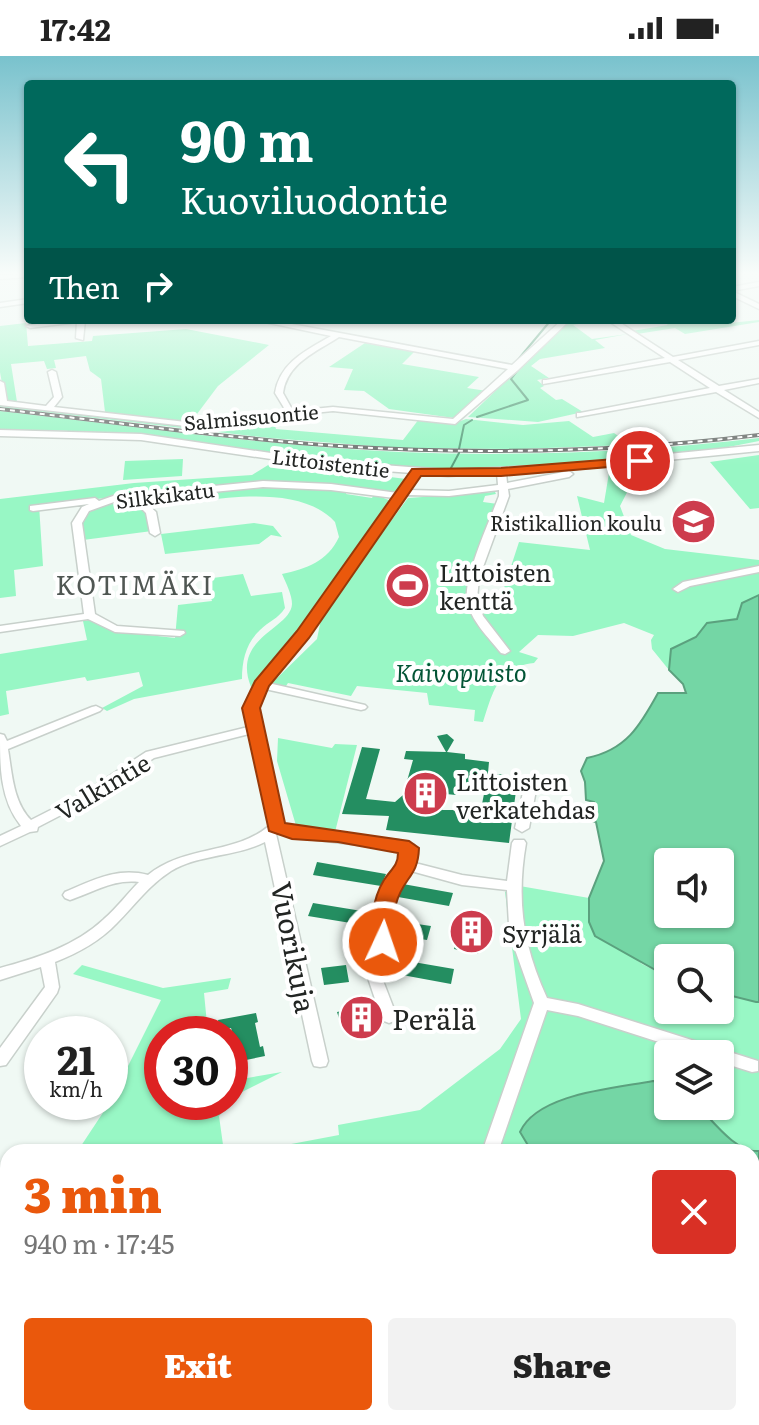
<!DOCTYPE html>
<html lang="en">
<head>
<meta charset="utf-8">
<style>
  :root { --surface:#fff; --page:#f2f2f2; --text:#222; --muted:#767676; --accent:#ea580c }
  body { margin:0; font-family:Literata,serif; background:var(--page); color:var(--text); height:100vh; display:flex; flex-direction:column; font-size:30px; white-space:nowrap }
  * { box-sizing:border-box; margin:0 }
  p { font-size:26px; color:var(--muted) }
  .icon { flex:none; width:44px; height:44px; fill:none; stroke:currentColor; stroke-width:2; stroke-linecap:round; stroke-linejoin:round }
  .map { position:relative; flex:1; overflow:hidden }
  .panel { position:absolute; left:0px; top:1088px; width:760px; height:282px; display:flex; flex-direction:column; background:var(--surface); border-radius:24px 24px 0 0; box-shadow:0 2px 6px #0004 }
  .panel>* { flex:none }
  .guide { position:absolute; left:24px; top:24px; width:712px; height:244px; border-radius:8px; box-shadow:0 2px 6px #0004; background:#00695c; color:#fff; overflow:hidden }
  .buttons { position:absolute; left:654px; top:792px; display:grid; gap:16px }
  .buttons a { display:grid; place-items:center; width:80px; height:80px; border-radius:8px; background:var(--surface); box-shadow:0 2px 6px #0004; font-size:40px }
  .speed { position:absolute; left:24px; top:960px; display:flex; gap:16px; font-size:40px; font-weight:700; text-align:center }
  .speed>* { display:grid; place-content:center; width:104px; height:104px; border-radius:50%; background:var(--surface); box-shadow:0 2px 6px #0004; line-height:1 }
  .speed small { font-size:20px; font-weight:400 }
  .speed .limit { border:12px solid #d22; background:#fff; color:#111 }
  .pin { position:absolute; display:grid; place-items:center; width:68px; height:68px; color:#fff; margin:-34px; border:4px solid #fff; border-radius:50%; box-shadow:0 2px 8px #0007 }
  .me { position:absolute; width:88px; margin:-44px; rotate:3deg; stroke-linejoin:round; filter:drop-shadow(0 0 6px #0008) }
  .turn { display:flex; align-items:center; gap:28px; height:168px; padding:0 24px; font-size:36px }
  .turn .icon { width:104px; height:104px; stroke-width:2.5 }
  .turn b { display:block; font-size:56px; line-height:68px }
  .then { display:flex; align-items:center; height:76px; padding:0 24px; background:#0003; gap:16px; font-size:30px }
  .round { display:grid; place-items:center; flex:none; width:84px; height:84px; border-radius:8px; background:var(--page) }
  .head { display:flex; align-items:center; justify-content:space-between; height:136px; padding:0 24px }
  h1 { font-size:48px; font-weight:800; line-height:60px; color:var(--accent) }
  .primary-button { display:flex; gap:16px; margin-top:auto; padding:16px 24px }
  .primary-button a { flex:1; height:92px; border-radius:8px; background:var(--accent); color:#fff; font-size:32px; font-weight:800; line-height:92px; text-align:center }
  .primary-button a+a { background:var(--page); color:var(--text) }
  .status { display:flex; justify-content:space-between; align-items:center; height:56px; padding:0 40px; background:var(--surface); direction:ltr }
  .status svg { height:22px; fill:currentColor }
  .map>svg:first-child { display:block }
  .green { fill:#98f7c5 }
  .water { fill:#74d6a5; stroke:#5ba17e; stroke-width:2; fill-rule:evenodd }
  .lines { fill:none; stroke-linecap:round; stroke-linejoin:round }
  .stream { stroke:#5ba17e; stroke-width:2 }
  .building { fill:#248e61; fill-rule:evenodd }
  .minor-casing { stroke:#c8d0cb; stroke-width:3 }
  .minor { fill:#fff; fill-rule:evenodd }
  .rail-casing { stroke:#6d726f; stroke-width:4 }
  .rail { stroke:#fff; stroke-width:2; stroke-dasharray:5; stroke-linecap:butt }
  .route { fill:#ea580c; stroke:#983908; stroke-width:2 }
  .labels { text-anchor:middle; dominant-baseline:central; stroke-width:8; stroke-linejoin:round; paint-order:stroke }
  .far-street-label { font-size:20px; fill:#222523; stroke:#fff }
  .far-poi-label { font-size:20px; fill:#222523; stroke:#fff; text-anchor:end }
  .poi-label { font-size:24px; fill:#222523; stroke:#fff; text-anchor:start }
  .park-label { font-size:24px; font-style:italic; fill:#035536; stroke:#fff }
  .street-label { font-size:24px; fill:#222523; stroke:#fff }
  .neighbourhood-label { font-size:26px; letter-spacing:2px; fill:#505753; stroke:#fff }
  .near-street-label { font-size:28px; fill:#222523; stroke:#fff }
  .near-poi-label { font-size:28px; fill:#222523; stroke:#fff; text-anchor:start }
</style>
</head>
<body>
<div class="status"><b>17:42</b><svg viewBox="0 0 49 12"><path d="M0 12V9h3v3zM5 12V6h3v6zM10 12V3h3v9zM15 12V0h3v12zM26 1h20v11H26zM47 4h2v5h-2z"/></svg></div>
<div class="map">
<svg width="759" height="1369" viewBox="0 0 759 1369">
  <rect width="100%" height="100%" fill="#f0f9f4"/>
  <path class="green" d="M570,264h32l-29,5 19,14 36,-5 -33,6 10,8 -65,11 -9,7 18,12 -12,2 7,6 -4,2 16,12 6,-1 21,13 -45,10 -70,-5z
    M662,264h62l6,3 29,-3v2l-74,12 -10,-6 -38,6 -5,-3 36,-6z
    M26,267l2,23 64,-5 1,-5 93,-7 83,16 -51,41 -27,36 -86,-10 -4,-33 -11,-8 -4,-15 -32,4 2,8 -9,1 -3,-8 -33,3 6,38 -12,-1 -5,-29v-46z
    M365,287l49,9 -12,12 77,13 -12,11 20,3 -33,27 -65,-9 -25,-18 -20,-1 9,-21 -24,-2z
    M0,348l195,22 77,-10 4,13 127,11 16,-21 33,5 14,-5 57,6 46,-4 24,16 21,-4 10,7 30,4 -134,5 -122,-1 -128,-10 -270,-31z
    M0,355c133,15 267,35 400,41 120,5 240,0 359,-14v3c-128,26 -268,38 -398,24 -121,-13 -238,-40 -361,-34z
    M759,399v53l-9,1 -40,-47z
    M183,403l-1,17 -59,4 2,-19z
    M273,406l133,17 -7,12 -4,1 -88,-9 -114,6 -154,16 4,61 -29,4 2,26 -16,2v-99l134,-16 118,-8z
    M638,415l-18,35 11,29 34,14 94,11v35l-22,24 -30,4 -11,14 -25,12 -2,21 -17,-21 -1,-9 3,-5 -30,-12 -51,13 -35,-1 -19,17 19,6 -4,5c-36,4 -41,28 -51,59l-9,-1 1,-11 -46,-5 -2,-12 -70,-7 -6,10 -63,-13 -2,3 -15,-2 46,-45 5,-25 86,-116 87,-6 1,2 -11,2 -2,6 15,2 -28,78 5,18 24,3 20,-61 71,8 -13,-54 27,7 5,-30z
    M266,428l81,7 -1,3 26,4 2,-4 17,7 -86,120 -54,66c-20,-50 40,-58 41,-83 0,-9 -6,-21 -10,-30 24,-5 46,-13 57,-37l-4,-15c-39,-43 -132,-20 -183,-15l-12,-9z
    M129,444l17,10 6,21 -69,9 -1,-25 8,-8 18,-5z
    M254,467l19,3 9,11 -11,-2 -12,9 -94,10 -4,-20z
    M243,518l8,22 31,-4 3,16c-7,11 -16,13 -25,22 -14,13 -18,30 -18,49l-108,20 -27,12 -5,-3 41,-22 -4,-14 -52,9 -2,-4 -79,14 3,23 -9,2v-62l87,-14 -4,-19 6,-1 25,11 61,7 3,-33 34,-4 -7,-22z
    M278,682l54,10 3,-4 22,1 -22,87 -38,-3 -20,-68z
    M514,829l75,13v24l53,42 26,13v33h52v-17l39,9v149c-23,2 -47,-30 -61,-45h22v-52h-52v28c-14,-3 -24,2 -37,5 -28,4 -103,11 -110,46l11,19h-284l91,-17 -1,-10 82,-15 80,-61 21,-30 -16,-127z
    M82,909l81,23 68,-10 -3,11 -24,4 4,41h-46v68h68v-21l52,-9 -44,22 -19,22 5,36h-147l33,-50 51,-102 -88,-26z
    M163,1362h287l2,7h-291z"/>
  <path class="water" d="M759,539v407h-3l-36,-9v-35h-52v19l-73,-41 -6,-14v-24l15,-37 -8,-39 -8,-2 6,-4v-14l-8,-2 -1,-18 -4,-11 6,-13c39,-8 53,-32 71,-65h28l-3,-9 -14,-14 2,-21 25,-12 11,-14 30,-4 5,-16zM668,806h52v52h-52z
    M653,1025l15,1v24h30c15,15 38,47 61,45v274h-307l-2,-7h302v-266h-220l-12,-20c17,-39 97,-44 133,-51z"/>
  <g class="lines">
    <path class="stream" d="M516,306l35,-42
      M477,361l51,-17 -17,-21 7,-9
      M459,393l5,-24 8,-5
      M451,412l8,-15"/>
  </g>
  <path class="building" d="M447,678l7,6 -7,12 18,2v5l24,3 -1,11 30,3 -9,67 -123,-13 3,-14 -47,-2 20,-67 18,2 -14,50 29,3 8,-7 10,-35 -9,-1 2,-8 40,1 -9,-16zM458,730l27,3 -3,15 -9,-1 -1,7h-30l4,-16 10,1z
    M317,806l69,12 -5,12 -68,-11z
    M403,828l50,9 -4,13 -51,-9z
    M313,847l61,10 -5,13 -61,-10z
    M465,855l23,5 -10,38 -24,-5z
    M403,866l28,4 -4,14 -29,-4z
    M390,902l64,11 -3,15 -65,-12z
    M346,909l3,17 -25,3 -3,-17z
    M374,949l10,19 -42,4 -5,-16z
    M256,957l2,9 -3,1 5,24 3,-1 2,10 -24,5 -10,-33 -11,2 -2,-10z"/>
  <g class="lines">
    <defs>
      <path id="minor" d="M28,218v3l-28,2v-4z
        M759,226v4l-27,5 27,13v5l-27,-13v-9z
        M28,243v4l-28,4v-4z
        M60,264h25l-2,20 -7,-2 1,-16 -47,6 -4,-2z
        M255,264h15l242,45 50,-45h8l-52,50 -63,54 -122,-13 -147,15 -186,-21v-24l4,2 3,18 39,5 8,-9 -6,-25 4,-2 4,2 6,25 -8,10 132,15 100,-11 -11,-18c5,-31 32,-43 56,-57zM339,281l169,32 -55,50 -120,-12 -40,4 -10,-18c4,-30 33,-41 56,-56z
        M607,264h9l57,37 86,-16v4l-81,15 41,26 40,-7v4l-35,7 35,22v6l-43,-26 -139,25v-4h3l130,-25 -40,-26 -127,22v-4h3l119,-22z
        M0,374l141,4 177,26 130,10 109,-5 202,-20v6l-202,20 -51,2 1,10 62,-12 4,3 -4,3 -61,12 1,7 -30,82 -2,21 6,17 27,35 -5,3 -4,-1c-12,-15 -31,-33 -34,-53 -3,-24 23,-80 32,-104v-6l-50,6 -42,-1 -100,141 -39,47 97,22 2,2 -2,2 -4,1 -96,-21 -8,19 6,37 19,73v7l12,4 104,11 16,5 2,3 -1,15 47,12 45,6 5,-38 2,-3h10l2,3c-10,58 -3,102 21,155l31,6 180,57v10l-6,1 -32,-10v-8h-24l-118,-38 -31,-6 -49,142h-16l52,-149 -21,-59 -4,-19 -2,-35 -45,-5 -51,-14 -13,14 -7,23 -1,34 -8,36 15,39 -3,4 -5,2 -5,-2 -3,-4 -13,-39 8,-36 1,-34 8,-25 16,-18 1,-15 -110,-13 -14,-5 -2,2 52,227 -2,5 -6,1 -6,-1 -2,-5 -47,-219c-29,15 -66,12 -94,29 -22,14 -36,34 -54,52 -17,18 -39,30 -62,39l4,25 -2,6 -51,72 -6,1v-18l45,-61 -4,-20 -41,13v-12c37,-10 75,-22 104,-49 13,-11 23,-25 35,-37 -26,-3 -45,10 -69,18l-5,-2 -2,-3 2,-3c28,-12 52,-25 83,-17 37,-30 86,-20 121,-49l1,-8 -21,-84 -95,24 -64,42 -52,27 -1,4 -7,1 -30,14v-10l21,-10c-21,-26 -21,-59 -21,-92l4,1 3,6 85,-34 4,-1 6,3 -2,2 -92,38c4,24 5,53 23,71l51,-26 64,-42 102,-25 -3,-19 10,-23 44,-53 95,-134 -63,-8 -68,-3 -121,12 14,13 4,21 -5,3 -5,-3 -4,-20 -13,-13 -19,2 -25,9 -7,12 13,91 22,12 67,5 1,2 -5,3 -65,-4 -27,-13 -88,13v-6l84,-12 -12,-91 10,-16 7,-3 -56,7 -3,-1v-4l65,-8 4,3 14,-5 150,-15 68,3 67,9 14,-20 -94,-7 -177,-26 -141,-4zM497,417l1,12 -49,6 -40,-1 11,-16 28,2z
        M759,510v6l-69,14 -12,6 -5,-3 10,-7z
        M532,719l6,4 -9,49 -7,4 -7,-4 11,-49z"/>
    </defs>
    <use href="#minor" class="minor-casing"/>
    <use href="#minor" class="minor"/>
    <defs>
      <path id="rail" d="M0,353c113,13 226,29 339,37 141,9 280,6 420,-11"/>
    </defs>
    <use href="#rail" class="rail-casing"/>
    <use href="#rail" class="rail"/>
  </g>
  <linearGradient id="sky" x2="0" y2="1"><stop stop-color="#79c2cd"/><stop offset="0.53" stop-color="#f8fcfa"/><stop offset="1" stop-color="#f8fcfa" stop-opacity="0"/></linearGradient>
  <rect width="759" height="409" fill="url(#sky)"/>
  <path class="route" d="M640,401l4,1v6l-143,12h-80l-112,162 -40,48 -9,22 25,115 124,18 10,7c-1,30 -16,29 -23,56 -4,15 2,31 -5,44h-15c-10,-17 -2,-52 8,-68 7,-11 14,-14 14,-27l-60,-11 -46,-3 -23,-8 -27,-123 13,-27 42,-50 115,-162 89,-1z"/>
  <defs>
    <symbol id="school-disc" viewBox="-11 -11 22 22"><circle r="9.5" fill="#cd3c4d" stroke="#fff"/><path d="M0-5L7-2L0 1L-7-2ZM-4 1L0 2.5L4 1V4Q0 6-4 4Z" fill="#fff"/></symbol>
    <symbol id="stadium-disc" viewBox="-11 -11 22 22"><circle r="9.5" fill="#cd3c4d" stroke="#fff"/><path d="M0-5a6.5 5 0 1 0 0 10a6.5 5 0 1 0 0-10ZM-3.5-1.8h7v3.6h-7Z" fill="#fff"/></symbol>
    <symbol id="building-disc" viewBox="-11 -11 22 22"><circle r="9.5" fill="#cd3c4d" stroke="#fff"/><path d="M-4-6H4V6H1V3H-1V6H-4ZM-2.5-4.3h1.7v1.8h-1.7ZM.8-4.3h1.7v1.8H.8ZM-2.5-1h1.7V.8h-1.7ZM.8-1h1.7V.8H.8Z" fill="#fff"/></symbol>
  </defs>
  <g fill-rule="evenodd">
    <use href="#school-disc" x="668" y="440" width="51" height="51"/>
    <use href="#stadium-disc" x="382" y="504" width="51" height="51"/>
    <use href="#building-disc" x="400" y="712" width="51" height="51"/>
    <use href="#building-disc" x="446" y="850" width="51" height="51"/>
    <use href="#building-disc" x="336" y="936" width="51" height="51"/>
  </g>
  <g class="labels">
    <g class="far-street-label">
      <text transform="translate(251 360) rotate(-5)">Salmissuontie</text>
      <text transform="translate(331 406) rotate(7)">Littoistentie</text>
      <text transform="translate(165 438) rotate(-7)">Silkkikatu</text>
    </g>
    <g class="far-poi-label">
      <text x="662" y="466">Ristikallion koulu</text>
    </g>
    <g class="poi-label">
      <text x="439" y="515">Littoisten<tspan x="439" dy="28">kenttä</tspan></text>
      <text x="456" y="724">Littoisten<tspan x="456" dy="28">verkatehdas</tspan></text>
      <text x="502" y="876">Syrjälä</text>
    </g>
    <g class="park-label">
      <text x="461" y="615">Kaivopuisto</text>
    </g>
    <g class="street-label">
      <text transform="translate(102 730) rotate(-31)">Valkintie</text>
    </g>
    <g class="neighbourhood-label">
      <text x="135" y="527">KOTIMÄKI</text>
    </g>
    <g class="near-street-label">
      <text transform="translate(295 891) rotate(79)">Vuorikuja</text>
    </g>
    <g class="near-poi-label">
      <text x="392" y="962">Perälä</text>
    </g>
  </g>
</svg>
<div class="buttons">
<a><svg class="icon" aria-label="sound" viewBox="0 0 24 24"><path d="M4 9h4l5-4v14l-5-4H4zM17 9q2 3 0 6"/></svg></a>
<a><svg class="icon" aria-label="search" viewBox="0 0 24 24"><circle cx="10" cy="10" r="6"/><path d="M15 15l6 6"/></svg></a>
<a><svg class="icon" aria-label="layers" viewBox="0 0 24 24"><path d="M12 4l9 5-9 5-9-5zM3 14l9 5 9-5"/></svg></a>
</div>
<div class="speed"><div>21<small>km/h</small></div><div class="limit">30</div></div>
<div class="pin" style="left:640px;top:405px;background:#d93025"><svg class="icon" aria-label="arrive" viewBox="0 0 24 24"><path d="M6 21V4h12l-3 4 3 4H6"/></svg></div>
<svg class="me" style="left:383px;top:886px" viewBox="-20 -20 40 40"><circle r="17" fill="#ea580c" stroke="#fff" stroke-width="3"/><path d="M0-11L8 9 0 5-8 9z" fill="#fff"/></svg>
<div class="guide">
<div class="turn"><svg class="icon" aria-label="left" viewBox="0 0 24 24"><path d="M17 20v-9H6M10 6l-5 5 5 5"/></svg><div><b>90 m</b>Kuoviluodontie</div></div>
<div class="then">Then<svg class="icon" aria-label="right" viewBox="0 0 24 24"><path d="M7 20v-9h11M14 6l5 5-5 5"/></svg></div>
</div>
<section class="panel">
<div class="head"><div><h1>3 min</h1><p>940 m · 17:45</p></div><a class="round" style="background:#d93025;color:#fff"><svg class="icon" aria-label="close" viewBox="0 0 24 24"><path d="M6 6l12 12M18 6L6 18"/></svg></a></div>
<div class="primary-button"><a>Exit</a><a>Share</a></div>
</section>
</div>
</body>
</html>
